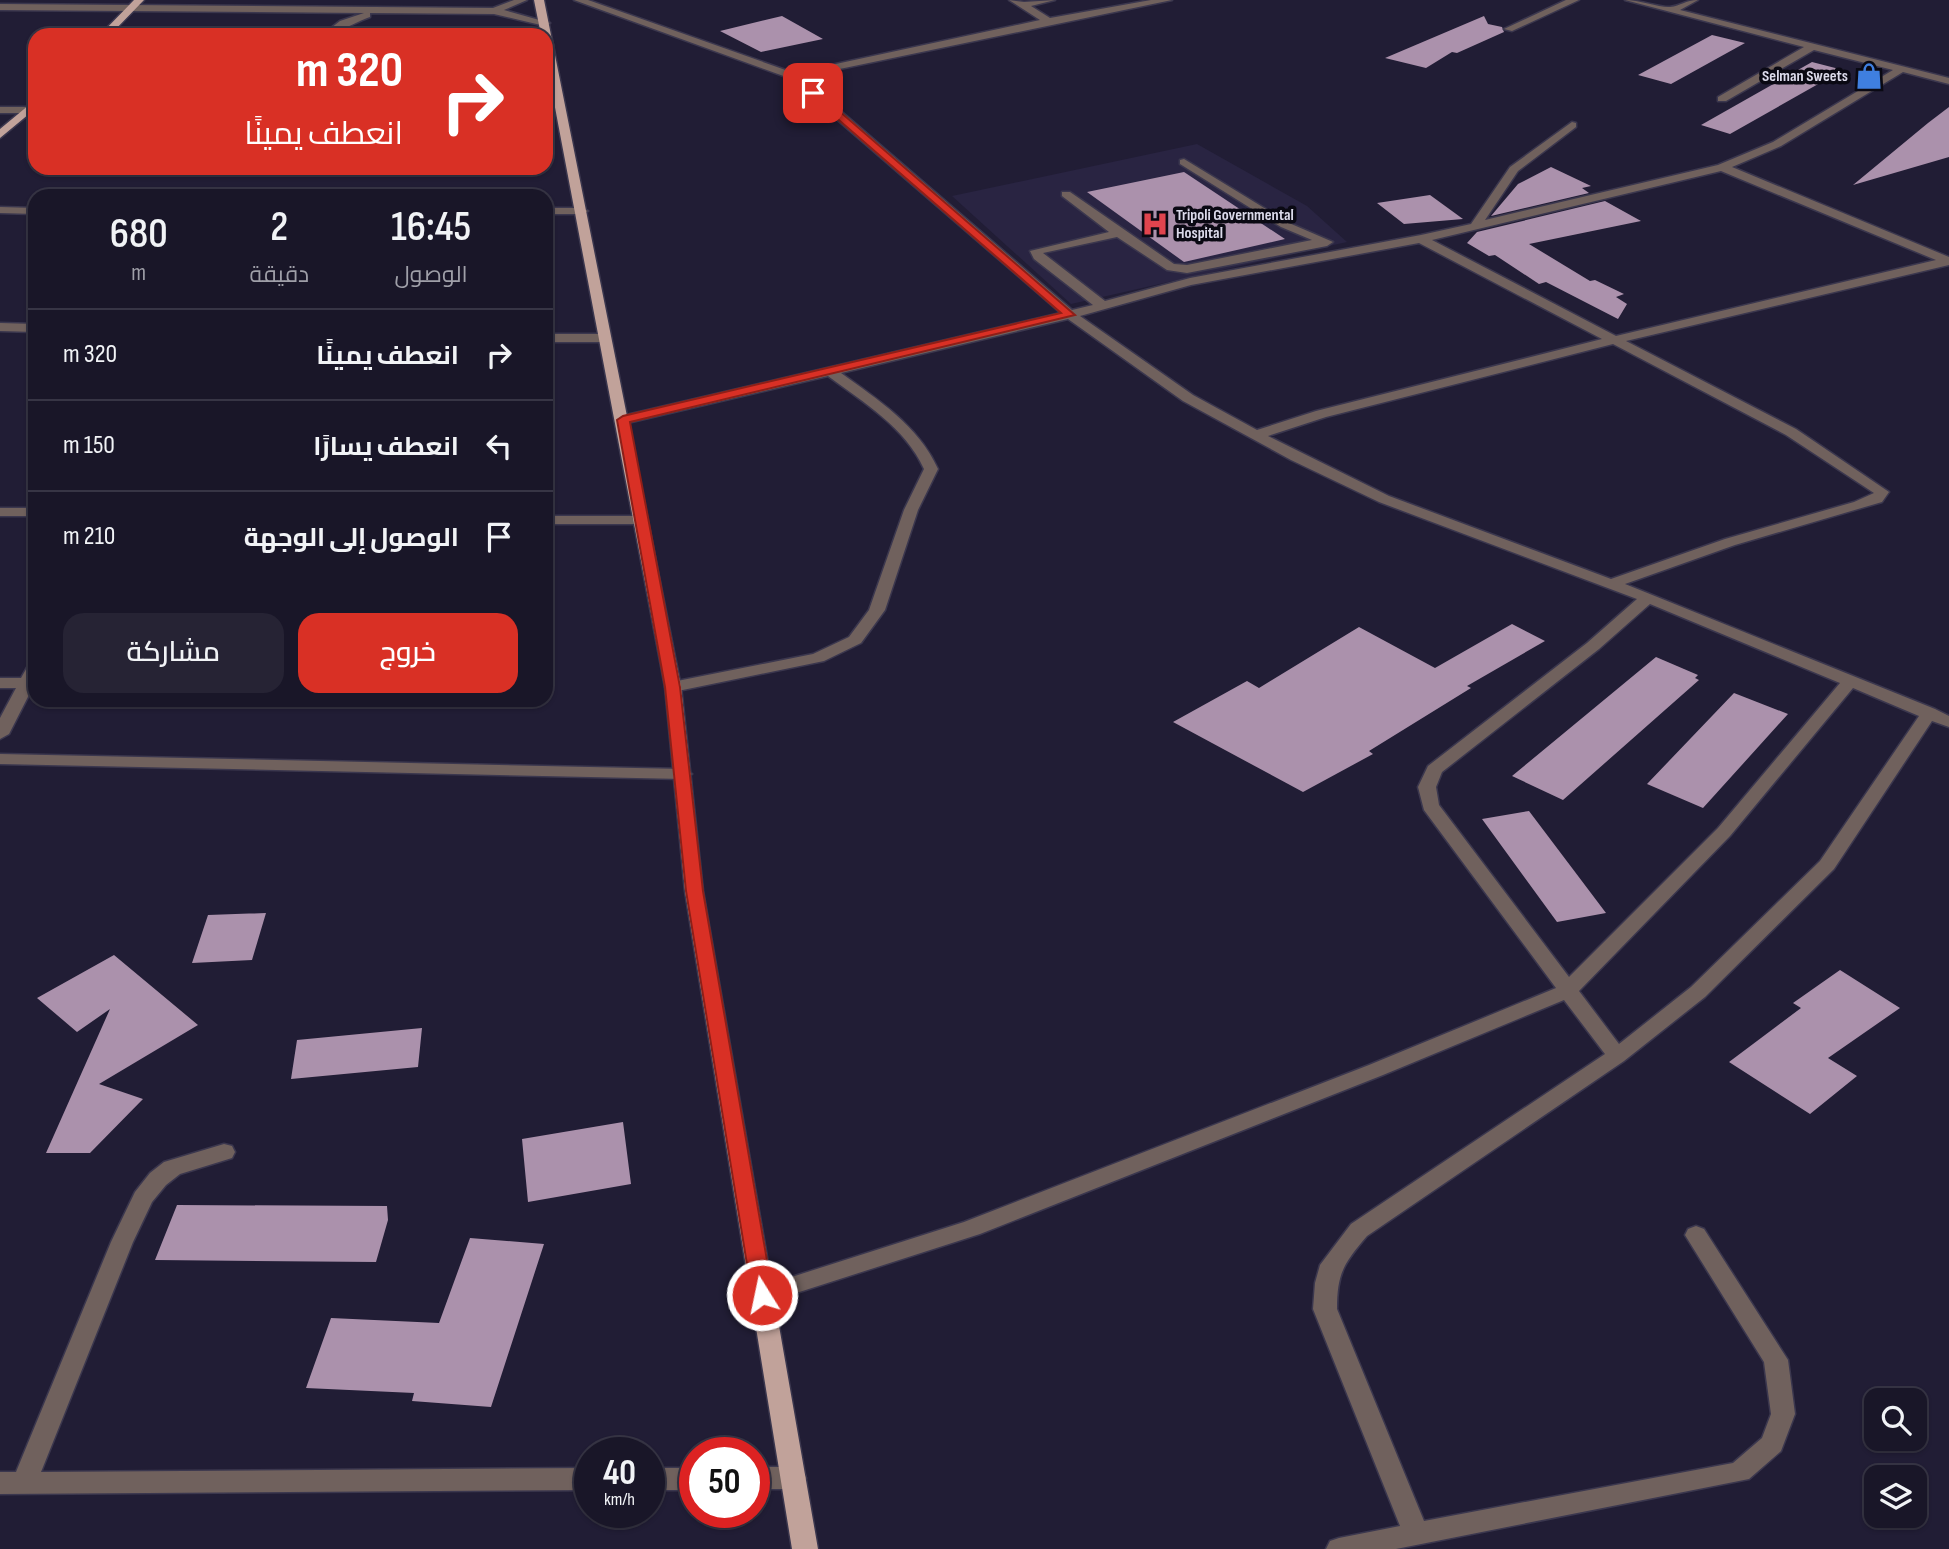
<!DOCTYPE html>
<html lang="ar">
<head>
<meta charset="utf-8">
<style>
  :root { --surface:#191628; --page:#262334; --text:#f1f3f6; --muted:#9f9fa8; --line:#373545; --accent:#d93025 }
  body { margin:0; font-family:"Sofia Sans Condensed",Cairo,sans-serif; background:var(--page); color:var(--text); direction:rtl; height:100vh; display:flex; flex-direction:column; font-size:26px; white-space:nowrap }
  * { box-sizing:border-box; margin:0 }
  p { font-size:23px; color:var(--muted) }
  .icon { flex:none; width:38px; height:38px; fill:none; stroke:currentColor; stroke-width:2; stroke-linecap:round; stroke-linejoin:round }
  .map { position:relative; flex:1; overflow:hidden; direction:ltr }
  .side { position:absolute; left:28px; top:189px; width:525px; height:518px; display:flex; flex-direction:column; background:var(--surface); border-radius:21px; box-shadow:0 2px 5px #0004,0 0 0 2px var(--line); direction:rtl }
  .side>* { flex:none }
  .top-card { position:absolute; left:28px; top:28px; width:525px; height:147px; border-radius:21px; box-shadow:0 2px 5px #0004,0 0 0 2px var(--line); direction:rtl; background:#d93025; color:#fff; overflow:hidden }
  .tools { position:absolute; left:1864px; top:1388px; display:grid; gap:14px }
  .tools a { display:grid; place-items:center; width:63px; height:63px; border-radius:14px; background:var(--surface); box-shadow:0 2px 5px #0004,0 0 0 2px var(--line); font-size:35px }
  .speed { position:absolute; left:574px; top:1437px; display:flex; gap:14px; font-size:35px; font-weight:700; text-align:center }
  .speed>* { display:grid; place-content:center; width:91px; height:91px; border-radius:50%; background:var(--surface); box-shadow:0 2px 5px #0004,0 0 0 2px var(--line); line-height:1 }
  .speed small { font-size:18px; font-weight:400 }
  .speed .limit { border:10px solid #d22; background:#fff; color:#111 }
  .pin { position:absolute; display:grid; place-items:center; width:60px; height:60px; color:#fff; margin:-30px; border-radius:14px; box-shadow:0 4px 10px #0006 }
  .me { position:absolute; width:77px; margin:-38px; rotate:350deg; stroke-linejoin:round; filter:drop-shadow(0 0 5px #0008) }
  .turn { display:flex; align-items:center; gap:24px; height:147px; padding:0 35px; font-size:32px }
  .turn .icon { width:91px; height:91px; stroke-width:2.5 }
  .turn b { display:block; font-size:49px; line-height:60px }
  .eta { display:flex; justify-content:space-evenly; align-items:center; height:119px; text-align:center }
  .eta b { font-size:42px; font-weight:600; line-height:49px }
  .cta { display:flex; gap:14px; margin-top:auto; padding:14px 35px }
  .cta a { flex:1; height:80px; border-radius:21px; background:var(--accent); color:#fff; font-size:28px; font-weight:600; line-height:80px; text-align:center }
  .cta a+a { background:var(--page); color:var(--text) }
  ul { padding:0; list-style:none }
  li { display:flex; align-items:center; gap:21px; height:91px; padding:0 35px; border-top:2px solid var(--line) }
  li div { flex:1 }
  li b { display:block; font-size:26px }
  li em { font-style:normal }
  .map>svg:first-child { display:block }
  .built { fill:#292442 }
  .building { fill:#ab91ac }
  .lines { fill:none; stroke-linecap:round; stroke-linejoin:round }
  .minor-casing { stroke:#3b374e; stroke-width:3 }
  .major-casing { stroke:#3b374e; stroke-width:3 }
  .minor { fill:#70615d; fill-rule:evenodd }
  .major { fill:#c1a29a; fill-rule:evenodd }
  .route { fill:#d93025; stroke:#8d1f18; stroke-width:2 }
  .labels { text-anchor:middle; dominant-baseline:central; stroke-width:7; stroke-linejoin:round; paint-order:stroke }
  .far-poi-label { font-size:16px; font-weight:bold; fill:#dbdaea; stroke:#0a0913; text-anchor:end }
</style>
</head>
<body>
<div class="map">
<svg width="1949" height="1549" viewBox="0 0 1949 1549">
  <rect width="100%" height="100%" fill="#211d35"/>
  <path class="built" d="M1197,144l110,62 40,36 -276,62 -119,-108z"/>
  <path class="building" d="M782,16l41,23 -62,13 -41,-21z
    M1484,16l4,8 14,3 2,5 -47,21 -5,-1 -26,16 -41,-10z
    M1712,35l33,8 -74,41 -33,-9z
    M1812,62l31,8 -113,64 -29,-9z
    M1949,107v50l-96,28 75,-62z
    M1551,167l40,19 -9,2 7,5 -98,23 27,-32z
    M1184,172l101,67 -101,23 -97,-70z
    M1430,195l33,24 -59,5 -27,-21z
    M1605,201l36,20 -112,23 61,37 5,-1 29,14 -8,3 11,7 -9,15 -72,-37 -7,2 -44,-29 -6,1 -22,-13 10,-11z
    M1512,624l33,17 -78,45 4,2 -102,63 4,3 -70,38 -130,-70 74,-41 12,7 100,-61 76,41z
    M1656,657l42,18 -3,3 4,2 -136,120 -51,-24z
    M1734,693l54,21 -85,94 -56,-24z
    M1529,811l77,102 -49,9 -75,-103z
    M266,913l-14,47 -60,3 16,-48z
    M114,955l84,70 -99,59 44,15 -53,54h-44l64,-144 -33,23 -40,-34z
    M1840,970l60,38 -72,50 29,18 -47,38 -81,-52 72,-54 -8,-5z
    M422,1028l-4,39 -127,12 6,-39z
    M623,1122l8,62 -103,18 -6,-63z
    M177,1205l210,1 1,14 -12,42 -221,-2z
    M470,1238l74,6 -53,163 -79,-6 2,-8 -108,-5 25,-70 108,5z"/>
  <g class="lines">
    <defs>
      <path id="minor" d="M514,0h13l-23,10 46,13 -5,3 -51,-12 -124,-1v4c-15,5 -35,18 -48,18l18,-14 24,-8 -364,-3v-6l493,4z
        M574,0h14l206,73 246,-53 -31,-20 15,2 31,-2 -24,6 19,12 101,-18h21l-371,77 271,233 21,-5 -59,-46 -4,-8 79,-19 -47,-36v-4h8l104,72 13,1 125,-25 -31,-13 -101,-63v-4l4,-1 105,64 44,19 -6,4 -140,27 -20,-3 -50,-33 -74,16 62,48 85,-23 231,-43 50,-11 39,-57 62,-45 4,1v4l-58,44 -33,49 233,-55 55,-23 120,-72 -79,-20 -88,51h-8v-4l86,-50 -179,-47c14,0 36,8 45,7 11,-1 15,-7 28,-7l-18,10 269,68v6l-46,-12 -122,74 -49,21 217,90v8l-323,76 170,88 93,63 -7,10 -147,43 -110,39 310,125 14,7v11l-17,-6 -98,148 -129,128 -81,64 -257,175c-23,27 -30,37 -30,73l87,212 309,-58 29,-25 9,-24 -7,-52 -79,-127 3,-6 8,-3 8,3 84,131 7,54 -14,37 -32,28 -353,70h-70l4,-8 9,-3 61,-12 -87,-217 2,-26 5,-18 31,-41 254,-170 -41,-54 -181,75 -403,159 -218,70 -8,-3 -3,-6 3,-6 210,-67 405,-157 187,-77 -132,-178 -6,-23 10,-21 159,-123 50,-44 -258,-97 -88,-42 -108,-59 -115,-82 -227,54c37,27 77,52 97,96l-20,41 -33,100 -24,33 -37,18 -151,31 -6,-1 -2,-4 2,-4 146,-29 36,-17 20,-27 35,-100 20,-41c-19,-42 -60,-66 -96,-93l-205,48 -7,-4 2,-3 443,-104 -272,-235zM1721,171l215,89 -320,76 -184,-96zM1419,243l183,96 -286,72 -59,19 -64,-35 -113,-79 111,-31zM1613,344l173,91 88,58 -20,9 -129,37 -114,40 -222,-83 -121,-60 58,-19zM1650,604l190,79 -122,145 -149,149 -130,-172 -3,-18 6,-15 157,-123zM1853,688l66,28 -99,145 -129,126 -72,57 -40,-53 151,-155z
        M1566,0h13l-67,31 -8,-2z
        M0,107h35v6h-35z
        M0,207l35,1v6l-35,-1z
        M546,208h36l6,3 -6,3h-36z
        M0,323l35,1v8l-35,-1z
        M546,334h59l6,4 -6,4h-59z
        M0,508h35v8h-35z
        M546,516h94l7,4 -7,4h-94z
        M35,662v21l-26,51 -9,5v-21l16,-30h-16v-10h21l8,-14z
        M0,754l683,15 9,5 -9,5 -683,-15z
        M224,1144l8,2 3,6 -3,6 -52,16 -14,11 -14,17 -19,40 -92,230 549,-4v22l-590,4v-22h16l95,-230 24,-50 15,-19 14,-11z
        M754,1467h40l9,3 3,8 -3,8 -9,3h-40z
        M649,1468h46v22h-46z"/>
      <path id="major" d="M134,0h10l-34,35h-10z
        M534,0h10l137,687 22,204 115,658h-26l-107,-658 -20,-204 -119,-627v-25h-5z
        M35,100v9l-35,29v-9z"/>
    </defs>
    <use href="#minor" class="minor-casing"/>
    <use href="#major" class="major-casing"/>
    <use href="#minor" class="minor"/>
    <use href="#major" class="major"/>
  </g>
  <path class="route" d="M810,91h6l259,224 -445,107 50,265 23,204 70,404 -3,5 -8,3 -7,-3 -3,-5 -66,-404 -21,-204 -48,-267 6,-4 438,-103 -251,-218z"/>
  <defs>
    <symbol id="shop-bare" viewBox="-9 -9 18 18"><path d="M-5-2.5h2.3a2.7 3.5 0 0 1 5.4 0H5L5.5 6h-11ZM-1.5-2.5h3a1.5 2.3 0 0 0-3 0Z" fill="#3f7fe0" stroke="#0a0913" stroke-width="2.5" paint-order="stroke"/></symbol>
    <symbol id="hospital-bare" viewBox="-9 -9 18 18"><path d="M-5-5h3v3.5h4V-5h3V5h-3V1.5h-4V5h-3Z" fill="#e0444e" stroke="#0a0913" stroke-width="2.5" paint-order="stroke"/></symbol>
  </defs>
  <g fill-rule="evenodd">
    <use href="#shop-bare" x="1850" y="57" width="38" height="38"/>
    <use href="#hospital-bare" x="1136" y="205" width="38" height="38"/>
  </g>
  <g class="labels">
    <g class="far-poi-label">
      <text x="1848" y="76">Selman Sweets</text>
      <text x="1176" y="215" text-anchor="start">Tripoli Governmental<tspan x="1176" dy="18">Hospital</tspan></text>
    </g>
  </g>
</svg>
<div class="tools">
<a><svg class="icon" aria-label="search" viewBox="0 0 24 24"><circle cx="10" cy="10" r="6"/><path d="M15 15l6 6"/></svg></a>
<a><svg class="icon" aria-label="layers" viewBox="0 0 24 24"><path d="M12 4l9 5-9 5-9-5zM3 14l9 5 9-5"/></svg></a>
</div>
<div class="speed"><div>40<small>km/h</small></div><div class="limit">50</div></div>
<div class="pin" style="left:813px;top:93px;background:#d93025"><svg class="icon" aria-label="arrive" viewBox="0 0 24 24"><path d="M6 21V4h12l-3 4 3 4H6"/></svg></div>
<svg class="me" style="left:762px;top:1295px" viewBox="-20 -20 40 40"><circle r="17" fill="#d93025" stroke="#fff" stroke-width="3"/><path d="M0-11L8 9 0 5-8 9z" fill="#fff"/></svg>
<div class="top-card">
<div class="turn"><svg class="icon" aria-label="right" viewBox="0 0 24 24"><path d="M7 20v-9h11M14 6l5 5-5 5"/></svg><div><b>320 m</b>انعطف يمينًا</div></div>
</div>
<section class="side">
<div class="eta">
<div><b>16:45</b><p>الوصول</p></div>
<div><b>2</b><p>دقيقة</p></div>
<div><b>680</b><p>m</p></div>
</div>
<ul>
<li><svg class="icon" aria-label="right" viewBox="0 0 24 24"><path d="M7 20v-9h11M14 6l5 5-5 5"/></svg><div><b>انعطف يمينًا</b></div><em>320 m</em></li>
<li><svg class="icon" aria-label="left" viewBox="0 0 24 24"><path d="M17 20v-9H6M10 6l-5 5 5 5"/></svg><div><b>انعطف يسارًا</b></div><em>150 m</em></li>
<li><svg class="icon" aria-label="arrive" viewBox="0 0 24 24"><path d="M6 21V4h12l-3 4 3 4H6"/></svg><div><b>الوصول إلى الوجهة</b></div><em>210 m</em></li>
</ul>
<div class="cta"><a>خروج</a><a>مشاركة</a></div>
</section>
</div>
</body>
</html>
